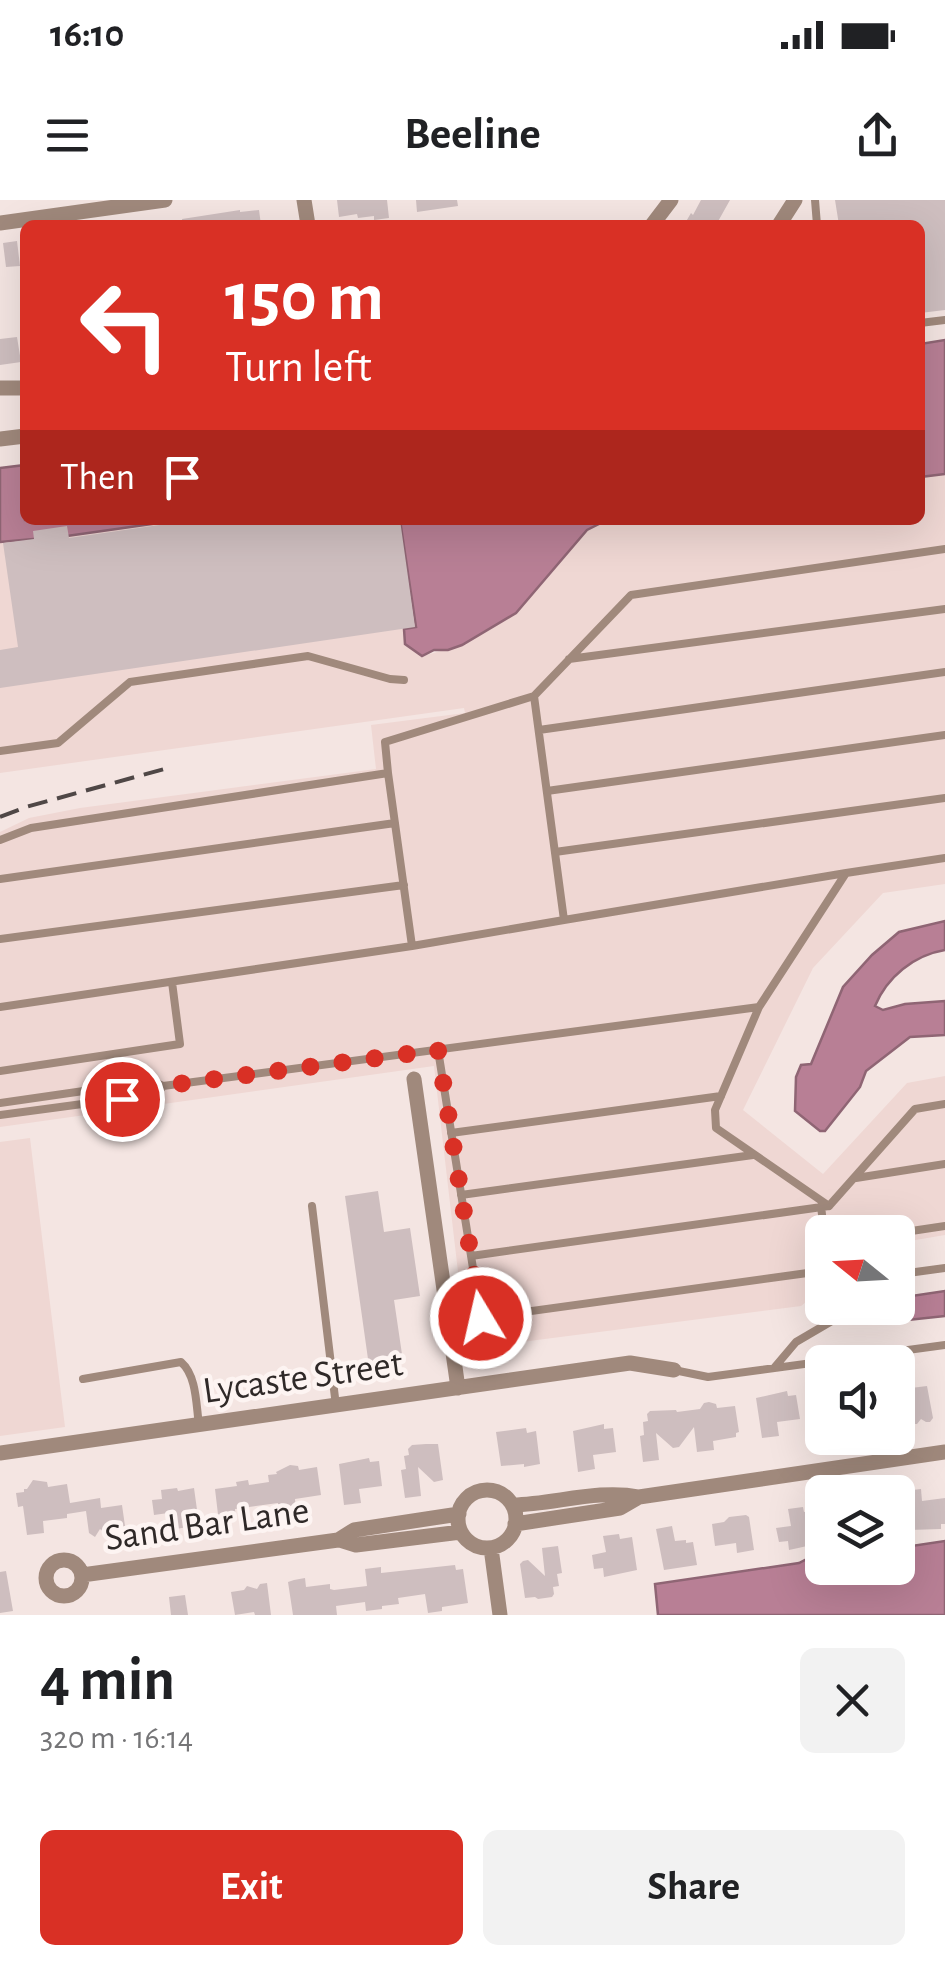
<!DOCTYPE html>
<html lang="en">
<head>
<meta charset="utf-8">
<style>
  :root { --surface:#fff; --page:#f2f2f2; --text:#202124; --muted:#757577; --accent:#d93025 }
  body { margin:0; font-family:"Alegreya Sans",sans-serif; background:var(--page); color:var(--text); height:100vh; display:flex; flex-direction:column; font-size:38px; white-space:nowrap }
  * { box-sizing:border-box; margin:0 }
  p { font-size:32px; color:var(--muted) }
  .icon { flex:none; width:55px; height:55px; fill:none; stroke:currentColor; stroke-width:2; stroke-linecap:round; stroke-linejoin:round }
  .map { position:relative; height:1415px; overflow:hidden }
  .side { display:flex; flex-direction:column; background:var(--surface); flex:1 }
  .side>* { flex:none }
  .top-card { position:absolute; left:20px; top:20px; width:905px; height:305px; border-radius:15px; box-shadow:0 10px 40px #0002; background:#d93025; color:#fff; overflow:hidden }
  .needle { width:65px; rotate:288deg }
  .buttons { position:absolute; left:805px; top:1015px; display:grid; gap:20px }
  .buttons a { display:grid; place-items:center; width:110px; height:110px; border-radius:15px; background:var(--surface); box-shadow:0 10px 40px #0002; font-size:50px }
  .pin { position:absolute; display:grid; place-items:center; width:85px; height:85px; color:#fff; margin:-42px; border:5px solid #fff; border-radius:50%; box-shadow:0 2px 10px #0007 }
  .me { position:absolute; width:110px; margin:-55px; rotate:351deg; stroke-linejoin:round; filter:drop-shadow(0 0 8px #0008) }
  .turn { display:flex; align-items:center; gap:35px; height:210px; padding:0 40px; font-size:45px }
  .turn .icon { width:130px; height:130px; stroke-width:2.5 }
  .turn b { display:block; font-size:70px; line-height:85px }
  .then { display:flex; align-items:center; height:95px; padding:0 40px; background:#0003; gap:20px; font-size:38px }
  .round { display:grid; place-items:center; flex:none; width:105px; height:105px; border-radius:15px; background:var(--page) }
  .overview { display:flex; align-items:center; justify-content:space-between; height:170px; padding:0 40px }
  h1 { font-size:60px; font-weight:700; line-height:75px }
  .action { display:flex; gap:20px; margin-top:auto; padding:20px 40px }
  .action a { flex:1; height:115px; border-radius:15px; background:var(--accent); color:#fff; font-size:40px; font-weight:700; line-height:115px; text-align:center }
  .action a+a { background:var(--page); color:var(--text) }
  .status { display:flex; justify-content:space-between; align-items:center; height:70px; padding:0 50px; background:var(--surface); direction:ltr }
  .status svg { height:28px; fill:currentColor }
  header { display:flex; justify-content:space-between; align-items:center; height:130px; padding:0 40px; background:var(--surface); font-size:45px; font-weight:700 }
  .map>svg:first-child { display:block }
  .built { fill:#efd7d3 }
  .water { fill:#b87f95; stroke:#8f6574; stroke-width:2.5 }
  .building { fill:#cebebf }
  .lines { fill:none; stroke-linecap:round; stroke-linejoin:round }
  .service { stroke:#a0897c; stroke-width:8 }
  .minor { stroke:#a0897c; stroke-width:15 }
  .rail { stroke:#4f4746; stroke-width:4; stroke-dasharray:20 10; stroke-linecap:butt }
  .route { stroke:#d93025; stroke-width:18; stroke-dasharray:0 32.4 }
  .labels { text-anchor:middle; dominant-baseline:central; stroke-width:9; stroke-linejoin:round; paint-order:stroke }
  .street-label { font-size:38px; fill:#2f2928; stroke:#fdf4f2 }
</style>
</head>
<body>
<div class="status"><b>16:10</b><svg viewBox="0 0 49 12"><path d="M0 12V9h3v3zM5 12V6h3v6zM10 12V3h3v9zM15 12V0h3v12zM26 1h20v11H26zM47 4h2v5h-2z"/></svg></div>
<header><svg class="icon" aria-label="menu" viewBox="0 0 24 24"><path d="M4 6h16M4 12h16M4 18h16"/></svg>Beeline<svg class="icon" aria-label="share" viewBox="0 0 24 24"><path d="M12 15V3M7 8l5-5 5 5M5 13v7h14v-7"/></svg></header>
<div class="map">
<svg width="945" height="1415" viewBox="0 0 945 1415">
  <rect width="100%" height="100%" fill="#f4e5e2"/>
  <path class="built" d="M945,274v410l-62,9 -70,75 -70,142 80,64 84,-91 38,-7v159l-47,8v-11h-76v57l-21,17 -334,43 -33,-283 -434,61v-295l29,-14 51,-10 296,-39 -5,-44 94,-12 -1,-5 -464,65v-231l68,-7 112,-15h220l16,108 -11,16 18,12 39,-11 54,-32 71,-83 20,-10h313v-43z
    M30,938l35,289 -65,9v-294z"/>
  <path class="water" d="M945,140v134l-25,3v-133z
    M25,265v55h155l-113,16 -67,6v-74z
    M400,320h207l-20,10 -71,83 -54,32 -14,5h-14l-12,6 -17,-12 -1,-15 12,-2z
    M945,721v29c-31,5 -58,27 -70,56l8,4 22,-6 40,-3v34l-35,2 -44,34 -6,16 -35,44h-5l-25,-20 1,-34 5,-12 10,-1 32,-77 29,-32 27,-23z
    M945,1091v25l-37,4 -8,-7 -2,-15z
    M945,1341v74h-287l-3,-31 144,-21 6,-3 17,-2v10h76v-20z"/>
  <path class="building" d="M337,0h50l2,18 -15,2v-4l-16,2 -1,-4 -18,3z
    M416,0h41l1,6 -41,6z
    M701,0h29l-14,25h-32l7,-12 2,2z
    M835,0h110v110l-25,3v-88h-81z
    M240,10v2l19,-2 2,15h-78l-1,-6z
    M17,41l3,25 -14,1 -3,-24z
    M17,137l4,25 -21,3v-26z
    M194,320h206l15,107 -415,61v-38l18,-3 -15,-104 31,-4 -1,-8 34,-5 2,12z
    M378,991l6,41 26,-4 10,68 -26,4 9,61 -34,5 -24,-170z
    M927,1186l6,32 -3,4h-4l-5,-3 -4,5h-5l-4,-3 -10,1v-23l14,-2 -1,-9z
    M787,1191l1,5 8,-1 4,24 -23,3 2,14 -17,2 -6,-40z
    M709,1202l7,2 1,4 18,-2 4,26 -3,1v4l-23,4 1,9 -17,2 -3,-25 -15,20 -6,1 -17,-15 3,27 -16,2 -3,-26 4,-1 -1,-13 5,-1 -1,-7 3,-3 26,-1 1,2 23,-3 4,-6z
    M604,1224v5l9,-1 3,24 -23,3 2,14 -17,3 -5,-41z
    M526,1228l1,5 9,-2 4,33 -16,3v-3l-23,2 -5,-34z
    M426,1244h12l5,36 -9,2 -16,-15 3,29 -16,2 -4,-28 5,-1 -2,-13 5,-1 -1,-6 4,-4z
    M369,1258l1,4 9,-1 3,25 -23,3 2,14 -17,2 -5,-41z
    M290,1265l8,1 1,4 18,-3 4,28 -26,4 1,13 -17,3 -1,-12 -43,6 1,12 -17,2 -4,-34 22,-3 -1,-4 12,-2 1,5 20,-3 -1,-7 9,-1 -1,-2z
    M33,1280l14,2 1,5 19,-3 3,19 30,-5 1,10 21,-3 3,21 -13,2 -4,8 -8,-7 -5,8 -6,-4 -3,-22 -19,3v4l-24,3 1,12 -17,2 -4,-29 -5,1 -2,-14 8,-1v-3h3z
    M177,1288l1,3 16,-3 4,29 -12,2 1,8 -16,3 -3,-17 -14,2 -2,-15 10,-1 -1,-9z
    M921,1289l1,12 23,-3v26h-4v5l-32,1 -5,-39z
    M803,1307l1,5 12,-2 5,33 -32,7 -1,-9 -9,1 -3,-14 15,-2 -3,-17z
    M746,1315l3,2 5,33 -17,3 -1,-10 -21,3 -3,-22 12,-2 5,-5z
    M672,1326l3,15 11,-1v3l7,-1 4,23 -33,5 -8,-41z
    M619,1334l1,5 12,-2 5,33 -33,7 -1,-9 -9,1 -2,-14 14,-3 -3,-16z
    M558,1346l4,27 -5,1 2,12 -6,1 1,7 -2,3 -14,2 -3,-2 -10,1 -5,-34 3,-3 5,-1 17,16 -3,-28z
    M455,1365l1,5 7,-1 5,34 -26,4v4l-14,2 -3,-19 -27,4 1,6 -17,2v3l-16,2 -1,-9 -29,4 1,9h-44l-5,-33 6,-2 11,-2 1,9 24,-3v5l4,1 33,-4 -2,-17 16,-2v6z
    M6,1371l7,40 -13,2v-41z
    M267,1383l4,32h-16l-1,-3 -19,3 -4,-23 13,-2 3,-4 10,3 3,-5z
    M185,1395l3,20h-17l-2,-18z"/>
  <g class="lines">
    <path class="service" d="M815,0l2,25
      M920,123l25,-3
      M569,459l376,-50
      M534,496l30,224 282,-47
      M539,530l406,-58
      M0,551l58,-8 72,-61 178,-26 82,23 14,1
      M547,591l398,-56
      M0,640l31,-12 357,-55 -3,-31 149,-46 97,-101 314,-46
      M555,652l390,-54
      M0,679l395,-56
      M0,739l404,-54
      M412,746l152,-26
      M0,807l412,-61 -24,-173
      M759,807l-44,103 1,18 113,78 86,-97 30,-5
      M438,850l43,268 341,-47
      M0,871l180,-27 -8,-62
      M163,886l596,-79 87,-134 99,-15
      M0,903l153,-22 10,5 -6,8 -157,21
      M451,933l270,-37
      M856,978l89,-14
      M461,995l292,-40
      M312,1006l24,200
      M821,1006l3,26
      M898,1033l47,-7
      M471,1056l358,-50
      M898,1077l10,-4 37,-5
      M774,1168l22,-26 58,-34
      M674,1170l34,7 237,-32
      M83,1179l98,-17c16,14 15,43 18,63"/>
    <path class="minor" d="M304,0l4,25
      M0,23l165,-23
      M652,25l19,-25
      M779,25l16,-25
      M0,188h25
      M0,239l25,-3
      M414,879l44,309
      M0,1253l630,-90 44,7
      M458 1319a29 29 0 1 1 58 0a29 29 0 1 1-58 0Z
      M513,1305c42,-1 85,-16 126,-8l306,-45
      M515,1324l105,-16 19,-11
      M340,1340l16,5 105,-13
      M491,1348l9,67
      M46 1378a18 18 0 1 1 36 0a18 18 0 1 1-36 0Z
      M82,1375l256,-35 16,-10 105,-16"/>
    <path class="rail" d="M0,617l26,-10 142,-39"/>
  </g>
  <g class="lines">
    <path class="route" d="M122,899l35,-5 5,-8 276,-36 43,268"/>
  </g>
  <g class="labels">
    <g class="street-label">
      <text transform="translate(303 1178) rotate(-8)">Lycaste Street</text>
      <text transform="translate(207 1325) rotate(-8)">Sand Bar Lane</text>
    </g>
  </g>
</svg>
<div class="buttons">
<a><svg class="needle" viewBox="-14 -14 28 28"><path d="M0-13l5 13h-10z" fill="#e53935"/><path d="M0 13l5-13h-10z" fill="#757577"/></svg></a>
<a><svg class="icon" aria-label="sound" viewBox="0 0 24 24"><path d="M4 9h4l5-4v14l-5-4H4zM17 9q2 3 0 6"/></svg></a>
<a><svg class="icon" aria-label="layers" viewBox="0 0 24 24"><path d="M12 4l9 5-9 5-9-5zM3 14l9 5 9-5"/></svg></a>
</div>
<div class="pin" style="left:122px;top:899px;background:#d93025"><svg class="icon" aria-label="arrive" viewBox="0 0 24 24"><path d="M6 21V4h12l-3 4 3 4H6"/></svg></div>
<svg class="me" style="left:481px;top:1118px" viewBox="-20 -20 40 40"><circle r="17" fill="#d93025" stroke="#fff" stroke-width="3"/><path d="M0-11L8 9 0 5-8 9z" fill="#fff"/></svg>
<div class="top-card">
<div class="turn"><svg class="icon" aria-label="left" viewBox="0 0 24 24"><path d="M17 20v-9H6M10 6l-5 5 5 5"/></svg><div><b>150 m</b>Turn left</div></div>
<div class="then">Then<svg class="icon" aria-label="arrive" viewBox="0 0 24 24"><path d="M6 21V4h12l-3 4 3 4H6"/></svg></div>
</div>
</div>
<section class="side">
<div class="overview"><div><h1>4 min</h1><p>320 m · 16:14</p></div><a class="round"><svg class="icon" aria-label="close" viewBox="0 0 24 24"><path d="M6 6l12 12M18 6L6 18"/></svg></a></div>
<div class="action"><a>Exit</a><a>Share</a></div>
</section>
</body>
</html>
